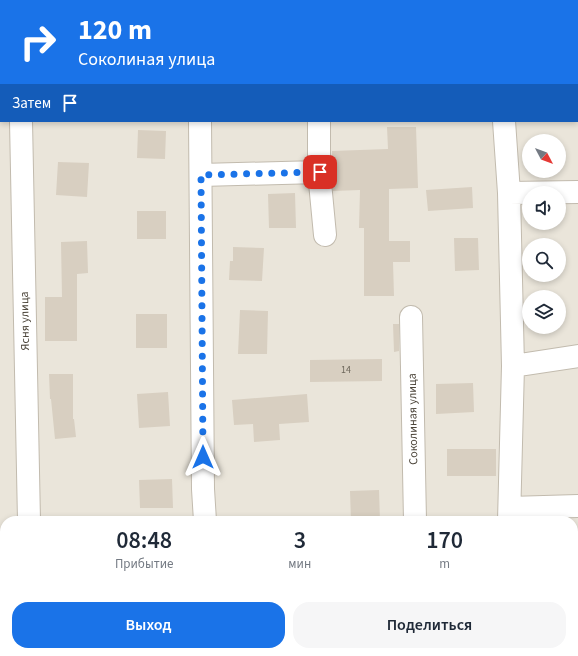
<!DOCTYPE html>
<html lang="ru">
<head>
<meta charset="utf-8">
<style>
  :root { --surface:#fff; --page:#f6f6f7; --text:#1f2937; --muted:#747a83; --accent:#1a73e8 }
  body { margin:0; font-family:"Source Sans 3",sans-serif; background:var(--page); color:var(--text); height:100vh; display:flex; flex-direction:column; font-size:15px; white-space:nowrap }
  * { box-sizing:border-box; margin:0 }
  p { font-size:13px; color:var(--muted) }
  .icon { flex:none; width:22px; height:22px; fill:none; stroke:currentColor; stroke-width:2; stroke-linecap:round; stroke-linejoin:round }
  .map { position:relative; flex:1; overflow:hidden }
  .details { position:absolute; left:0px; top:516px; width:578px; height:140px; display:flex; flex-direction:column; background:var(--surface); border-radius:16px 16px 0 0; box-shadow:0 2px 6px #0003 }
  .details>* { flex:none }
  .top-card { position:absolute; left:0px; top:0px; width:578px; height:122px; box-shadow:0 2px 6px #0003; background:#1a73e8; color:#fff; overflow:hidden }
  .needle { width:26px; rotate:131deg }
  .tools { position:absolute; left:522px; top:134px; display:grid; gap:8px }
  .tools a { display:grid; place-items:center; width:44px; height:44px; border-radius:50%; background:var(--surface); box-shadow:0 2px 6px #0003; font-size:20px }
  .pin { position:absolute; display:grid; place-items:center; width:34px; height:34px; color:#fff; margin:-17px; border-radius:8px; box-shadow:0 2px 6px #0006 }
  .me { position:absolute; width:44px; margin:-22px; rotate:0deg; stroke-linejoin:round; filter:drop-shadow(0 0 3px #0008) }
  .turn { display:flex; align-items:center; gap:14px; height:84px; padding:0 12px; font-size:18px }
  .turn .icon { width:52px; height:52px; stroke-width:2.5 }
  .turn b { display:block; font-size:28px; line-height:34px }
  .then { display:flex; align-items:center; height:38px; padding:0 12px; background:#0003; gap:8px; font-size:15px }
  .eta { display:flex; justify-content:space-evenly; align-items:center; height:68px; text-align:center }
  .eta b { font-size:24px; font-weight:600; line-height:28px }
  .button { display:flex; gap:8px; margin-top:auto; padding:8px 12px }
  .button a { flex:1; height:46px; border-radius:16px; background:var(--accent); color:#fff; font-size:16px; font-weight:600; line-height:46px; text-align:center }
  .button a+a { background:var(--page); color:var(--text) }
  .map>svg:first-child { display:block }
  .residential { fill:#eae5da; fill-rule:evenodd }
  .building { fill:#d8cfc1 }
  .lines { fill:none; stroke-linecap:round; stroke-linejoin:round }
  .minor-casing { stroke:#c2bbae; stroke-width:24 }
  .minor { stroke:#fff; stroke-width:22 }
  .route { stroke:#1a73e8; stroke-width:7; stroke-dasharray:0 12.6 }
  .labels { text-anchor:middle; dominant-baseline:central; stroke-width:3; stroke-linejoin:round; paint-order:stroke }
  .number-label { font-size:10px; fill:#6e675b }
  .street-label { font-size:12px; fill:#4b4439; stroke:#fff }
</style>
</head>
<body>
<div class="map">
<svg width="578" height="656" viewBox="0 0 578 656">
  <rect width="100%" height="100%" fill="#f6f3ec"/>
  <path class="residential" d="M0,0h578v656h-578zM1,1h576v120h-576zM529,141h30v30h-30zM529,193h30v30h-30zM529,245h30v30h-30zM529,297h30v30h-30zM5,521h568v130h-568z"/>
  <path class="building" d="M387,127h29l2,61 -29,1v52h21v21h-17l1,34h-30v-68h-5l1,-38 -27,1 -1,-40 56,-2z
    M138,130l28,1 -1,28 -28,-1z
    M58,162l31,1 -2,34 -31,-2z
    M472,187l1,21 -45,3 -2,-21z
    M295,193l1,35h-27l-1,-34z
    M137,211h29v28h-29z
    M454,238h24l1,32 -24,1z
    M87,241l1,32 -11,1v67h-32v-44h17l-1,-55z
    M233,247l31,1 -2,33 -33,-1 1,-19h3z
    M240,310l28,1 -1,43h-29z
    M136,314h31v34h-31z
    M393,324h6v27l-5,1z
    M382,359v22l-72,1v-22z
    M49,374h24v45h1l2,18 -21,2 -4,-40h-1z
    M473,383l1,29 -38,2v-30z
    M168,392l2,34 -31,2 -2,-34z
    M307,394l2,28 -30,2 1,16 -26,2 -1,-18 -19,1 -2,-25z
    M447,449h49v27h-49z
    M172,479l1,29h-33l-1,-28z
    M379,490l1,31h-29l-1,-30z"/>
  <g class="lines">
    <defs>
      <path id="minor" d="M197,0v1
        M318,0v1
        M496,0v1
        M577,32h1
        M21,121l8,400
        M200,121l3,368 2,32
        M504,121l5,72 4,173 -4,155
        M319,172l6,63
        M201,175l118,-3v-51
        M509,193l69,-1
        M411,317l4,204
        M513,366l65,-10
        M510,508l68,-2
        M32,651v5
        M212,651v5
        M418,651v5
        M500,656v-5"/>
    </defs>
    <use href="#minor" class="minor-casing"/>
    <use href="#minor" class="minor"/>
  </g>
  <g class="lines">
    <path class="route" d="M203,457l-2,-282 119,-3"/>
  </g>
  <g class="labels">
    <g class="number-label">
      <text x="346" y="370">14</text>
    </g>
    <g class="street-label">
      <text transform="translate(25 321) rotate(-91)">Ясня улица</text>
      <text transform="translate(413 419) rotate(-91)">Соколиная улица</text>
    </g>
  </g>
</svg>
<div class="tools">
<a><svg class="needle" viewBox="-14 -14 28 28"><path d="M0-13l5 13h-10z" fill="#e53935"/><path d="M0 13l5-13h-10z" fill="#747a83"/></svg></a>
<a><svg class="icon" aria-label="sound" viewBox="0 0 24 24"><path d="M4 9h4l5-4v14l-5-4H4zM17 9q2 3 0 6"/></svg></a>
<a><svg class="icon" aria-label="search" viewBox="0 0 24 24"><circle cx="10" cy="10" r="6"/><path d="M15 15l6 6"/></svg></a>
<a><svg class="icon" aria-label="layers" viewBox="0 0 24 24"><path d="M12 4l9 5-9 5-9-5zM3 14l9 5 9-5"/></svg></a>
</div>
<div class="pin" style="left:320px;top:172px;background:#d93025"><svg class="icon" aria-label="arrive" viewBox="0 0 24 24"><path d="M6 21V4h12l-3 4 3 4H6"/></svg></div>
<svg class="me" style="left:203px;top:457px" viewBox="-20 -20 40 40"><path d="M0-17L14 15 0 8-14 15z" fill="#1a73e8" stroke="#fff" stroke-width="4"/></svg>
<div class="top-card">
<div class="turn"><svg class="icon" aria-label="right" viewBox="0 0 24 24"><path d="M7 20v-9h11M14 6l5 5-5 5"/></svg><div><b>120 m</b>Соколиная улица</div></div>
<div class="then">Затем<svg class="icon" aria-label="arrive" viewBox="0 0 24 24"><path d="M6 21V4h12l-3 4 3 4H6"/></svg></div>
</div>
<section class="details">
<div class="eta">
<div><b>08:48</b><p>Прибытие</p></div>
<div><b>3</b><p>мин</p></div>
<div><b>170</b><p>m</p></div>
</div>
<div class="button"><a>Выход</a><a>Поделиться</a></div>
</section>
</div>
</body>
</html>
